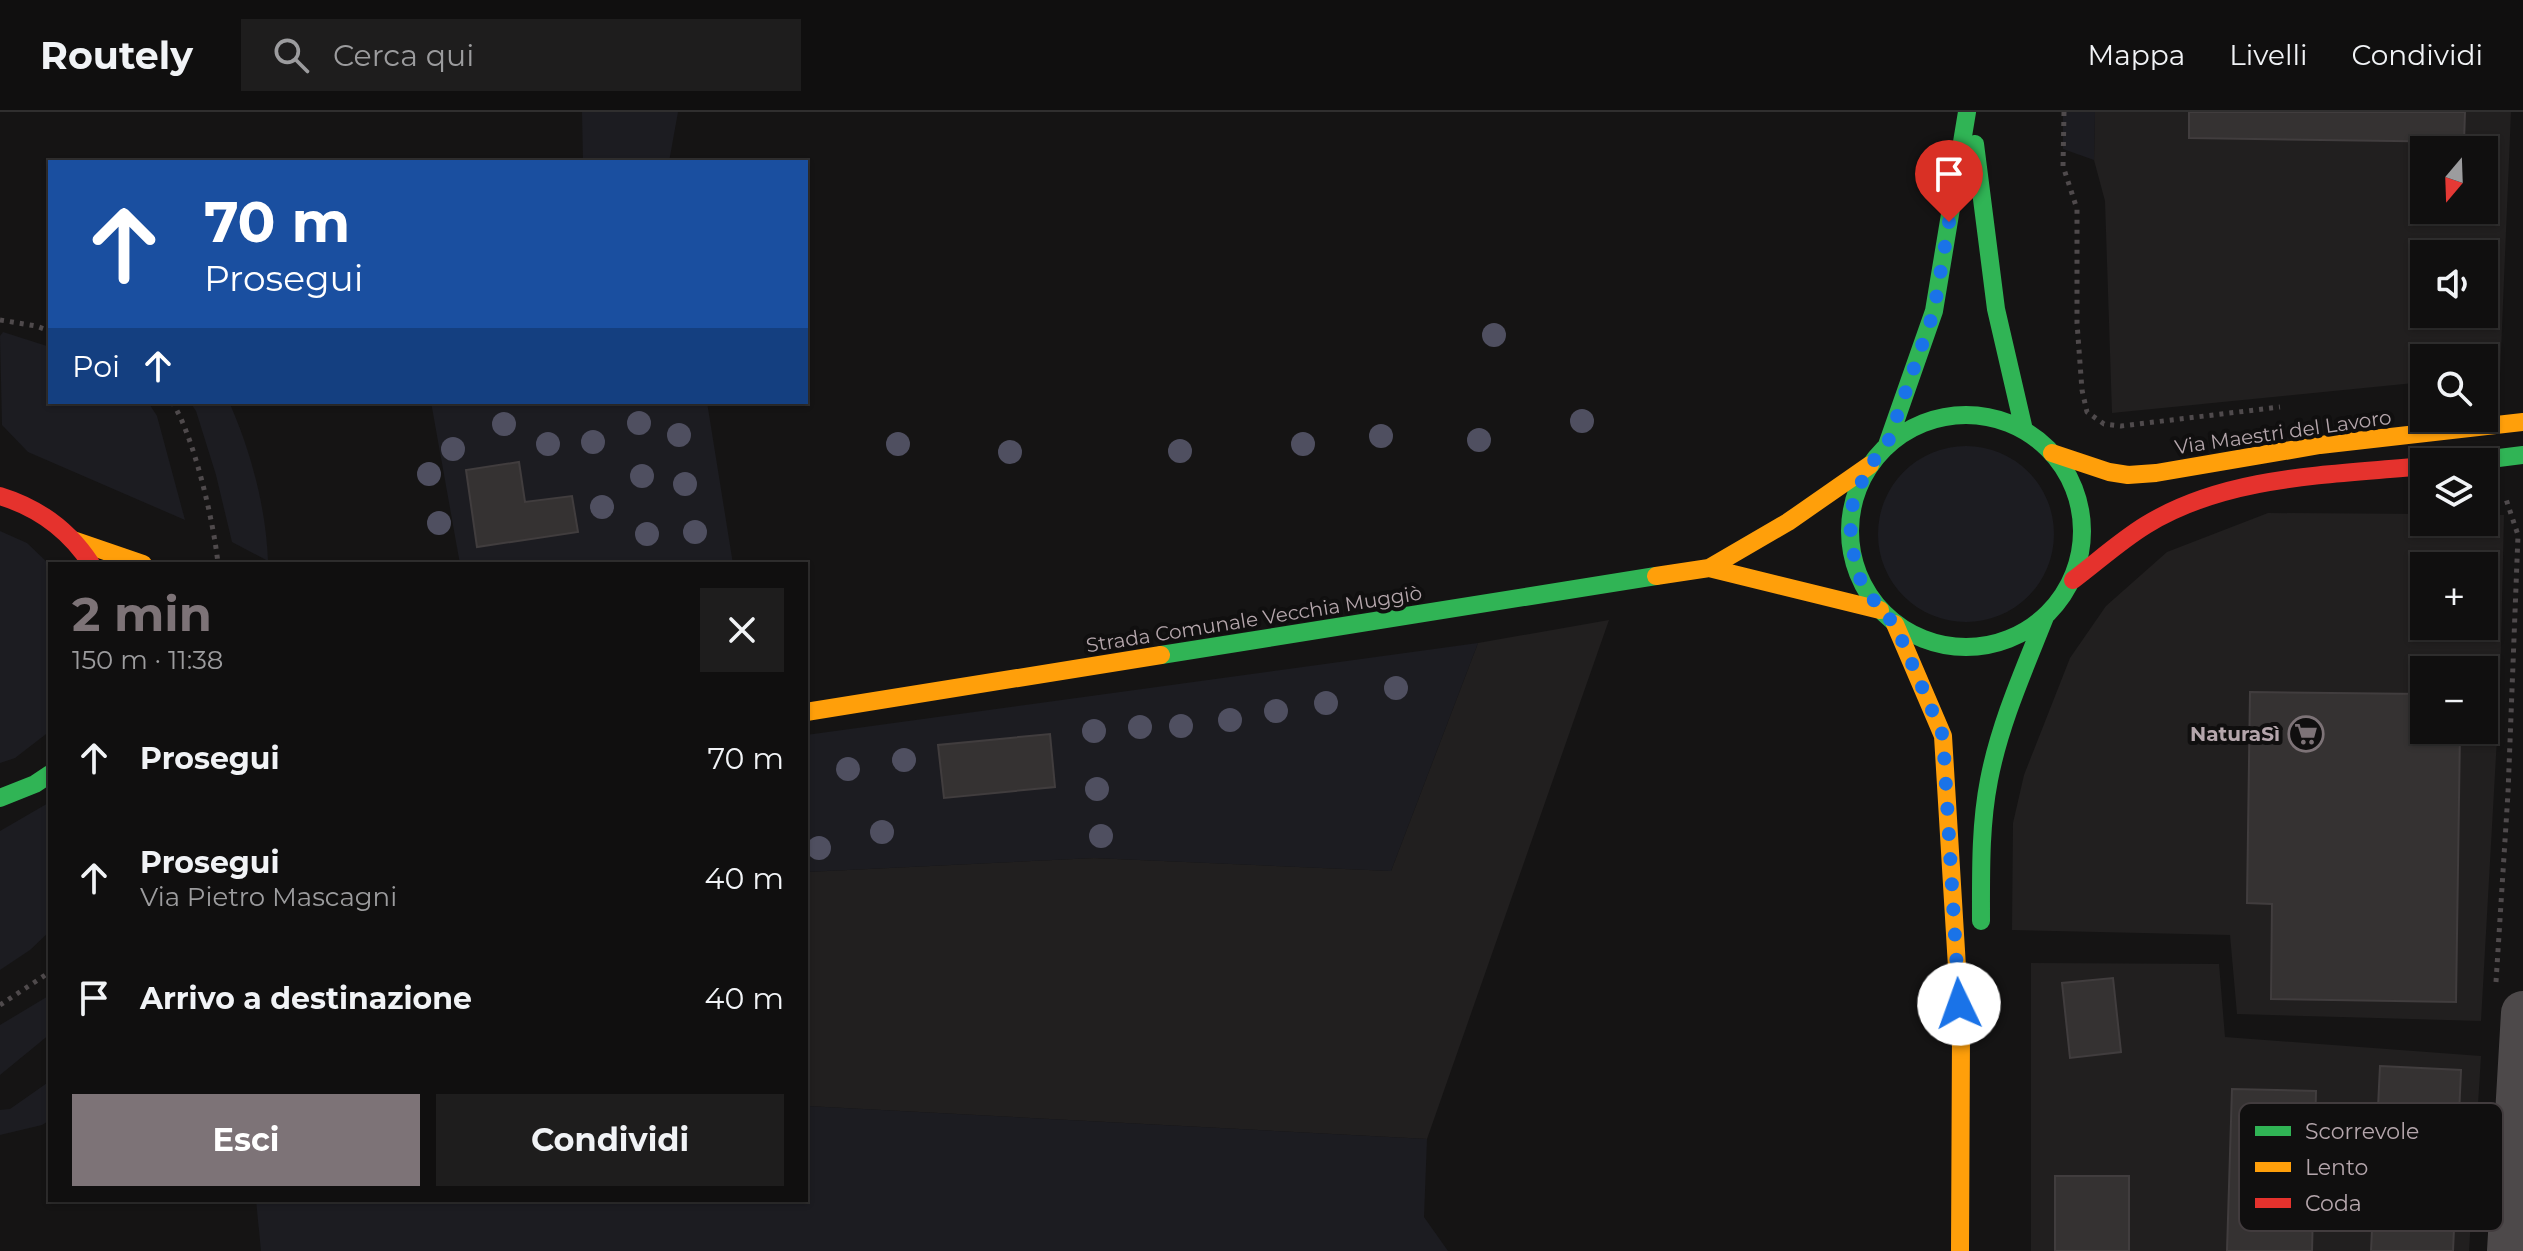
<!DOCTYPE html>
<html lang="it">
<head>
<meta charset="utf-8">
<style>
  :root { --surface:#100f0f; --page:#1e1d1d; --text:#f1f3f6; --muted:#9c9c9e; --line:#302f2f; --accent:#7d7377 }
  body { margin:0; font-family:Montserrat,sans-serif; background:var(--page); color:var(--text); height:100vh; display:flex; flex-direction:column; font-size:30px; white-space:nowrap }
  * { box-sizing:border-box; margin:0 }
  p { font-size:26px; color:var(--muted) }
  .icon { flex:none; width:44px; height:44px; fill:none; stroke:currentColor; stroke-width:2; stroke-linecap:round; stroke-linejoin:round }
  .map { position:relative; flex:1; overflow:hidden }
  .details { position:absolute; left:48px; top:450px; width:760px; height:640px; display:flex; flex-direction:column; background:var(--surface); border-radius:0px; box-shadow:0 2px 6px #0004,0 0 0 2px var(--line) }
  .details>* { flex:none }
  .top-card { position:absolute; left:48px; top:48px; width:760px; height:244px; border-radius:0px; box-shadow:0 2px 6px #0004,0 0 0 2px var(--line); background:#1a4fa0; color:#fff; overflow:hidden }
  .needle { width:52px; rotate:199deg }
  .tools { position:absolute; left:2410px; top:24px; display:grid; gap:16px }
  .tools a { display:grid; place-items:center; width:88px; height:88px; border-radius:0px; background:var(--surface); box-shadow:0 2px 6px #0004,0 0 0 2px var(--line); font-size:40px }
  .pin { position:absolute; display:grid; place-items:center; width:68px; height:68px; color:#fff; margin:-82px -34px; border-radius:50% 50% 50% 0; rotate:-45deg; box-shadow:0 0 8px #0007 }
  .pin .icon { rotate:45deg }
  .me { position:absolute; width:88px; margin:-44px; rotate:357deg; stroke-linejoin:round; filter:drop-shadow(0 0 6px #0008) }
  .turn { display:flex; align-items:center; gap:28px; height:168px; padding:0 24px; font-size:36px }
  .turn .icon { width:104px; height:104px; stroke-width:2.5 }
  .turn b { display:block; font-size:56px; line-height:68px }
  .then { display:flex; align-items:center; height:76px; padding:0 24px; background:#0003; gap:16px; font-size:30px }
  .round { display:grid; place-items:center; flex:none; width:84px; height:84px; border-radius:0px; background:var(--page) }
  .summary { display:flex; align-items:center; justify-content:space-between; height:136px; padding:0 24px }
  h1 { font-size:48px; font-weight:700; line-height:60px; color:var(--accent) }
  .button { display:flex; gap:16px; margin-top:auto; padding:16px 24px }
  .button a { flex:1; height:92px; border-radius:0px; background:var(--accent); color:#fff; font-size:32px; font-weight:700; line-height:92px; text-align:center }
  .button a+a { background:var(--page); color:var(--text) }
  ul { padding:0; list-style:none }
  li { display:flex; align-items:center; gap:24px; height:120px; padding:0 24px }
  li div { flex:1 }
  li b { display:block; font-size:30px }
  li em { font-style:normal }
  header { display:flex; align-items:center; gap:48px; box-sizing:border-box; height:112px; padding:0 40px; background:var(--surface); border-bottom:2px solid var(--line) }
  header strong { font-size:38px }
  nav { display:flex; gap:44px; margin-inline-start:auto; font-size:28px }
  .search { width:560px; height:72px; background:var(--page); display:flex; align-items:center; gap:20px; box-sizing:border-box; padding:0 28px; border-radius:0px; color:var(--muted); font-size:30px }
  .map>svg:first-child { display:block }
  .built { fill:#211f1f; fill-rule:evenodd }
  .green { fill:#1c1c21 }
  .building { fill:#353232; stroke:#413d3e; stroke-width:2 }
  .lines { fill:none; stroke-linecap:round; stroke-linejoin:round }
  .path { stroke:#4f4a4c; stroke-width:5; stroke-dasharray:4 6; stroke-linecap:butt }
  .street { stroke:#4d494a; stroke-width:44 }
  .fast { stroke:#30b455; stroke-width:18 }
  .slow { stroke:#ff9f0a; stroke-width:18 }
  .jam { stroke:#e5322d; stroke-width:18 }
  .tree { fill:#4f4f60 }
  .route { stroke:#1a73e8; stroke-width:14; stroke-dasharray:0 25.2 }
  .labels { text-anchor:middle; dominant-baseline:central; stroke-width:8; stroke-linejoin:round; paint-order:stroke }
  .street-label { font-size:20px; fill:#b5a6ac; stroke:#100f0f }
  .poi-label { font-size:20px; font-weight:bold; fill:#b5a6ac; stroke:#100f0f; text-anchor:end }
  .key { fill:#100f0f; stroke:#423c3e; stroke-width:2 }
  .key-label { font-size:22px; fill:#b5a6ac }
</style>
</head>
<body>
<header>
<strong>Routely</strong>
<div class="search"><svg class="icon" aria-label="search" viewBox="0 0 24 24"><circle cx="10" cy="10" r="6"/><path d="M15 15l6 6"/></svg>Cerca qui</div>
<nav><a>Mappa</a><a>Livelli</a><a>Condividi</a></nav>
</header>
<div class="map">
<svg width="2523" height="1139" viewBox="0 0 2523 1139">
  <rect width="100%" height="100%" fill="#151414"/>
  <path class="built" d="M2095,0h416l-11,263 -16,2v-19h-60v24l-312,31 -7,-212 -11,-41zM2424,38h60v60h-60zM2424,142h60v60h-60z
    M2268,401l156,1v8h60v-7h20l-4,170 -19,336 -244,-7 -7,-79 -218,-5 1,-107 11,-48 46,-117 36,-52 61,-54zM2424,454h60v60h-60zM2424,558h60v60h-60z
    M1609,508l-182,519 -621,-33v-234l288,-14 297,13 87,-228z
    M2031,851l188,1 6,73 256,19 -12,195h-438z"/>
  <path class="green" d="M582,0h96l-9,50h-86z
    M2063,0h32l-1,48 -31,-11z
    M3,220l47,15v55h98l9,14 28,104 -157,-68 -26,-27 -2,-89z
    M190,290h39c22,49 37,106 39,159l-36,-19 -16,-67 -20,-64z
    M431,290h276l26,162h-273z
    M1878 422a88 88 0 1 1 176 0a88 88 0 1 1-176 0Z
    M0,419l27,12 23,22v166l-35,27 -15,5z
    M1478,531l-87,228 -297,-13 -288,14v-137z
    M50,690v129l-20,19 -30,20v-139z
    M50,883v39l-50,41v-50z
    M50,969v39l-8,5 -42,10v-25l10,-1z
    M806,994l621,33 -3,78 24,34h-1187l-5,-51h550z"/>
  <path class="building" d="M2189,0h276l-1,30 -275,-4z
    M519,350l6,40 47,-6 6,36 -101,15 -11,-77z
    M2250,580l174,2v36h36l-4,272 -185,-3 1,-95 -25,-1z
    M1050,622l5,53 -111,11 -6,-53z
    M2113,866l8,74 -51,6 -8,-75z
    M2380,954l81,4 -8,181h-82z
    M2232,977l84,2 -4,160h-85z
    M2055,1064h74v75h-74z"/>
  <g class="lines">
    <path class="path" d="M2064,0l-1,54 14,43v114l5,67 5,22 17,12 17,2 159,-19
      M0,208l36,6 14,5
      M172,290c22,34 42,121 46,162
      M2496,870l12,-189 10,-258 -12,-36
      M0,893l50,-33"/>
    <path class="street" d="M2509,1139l14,-238"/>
    <path class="fast" d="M1975,32l21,165 28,121
      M1850 419a116 116 0 1 1 232 0a116 116 0 1 1-232 0Z
      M1887,333l47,-134 33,-199
      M2467,350l56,-7
      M1161,543l495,-79
      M0,686l35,-14 15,-10
      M1981,809c0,-47 -1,-95 8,-141 11,-57 35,-110 56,-163"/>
    <path class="slow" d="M2052,341l57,19 19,3 28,-2 164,-28 203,-23
      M73,428l70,24
      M1709,456l171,42
      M1656,464l53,-8 79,-46 82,-57
      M1895,512l48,112 18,297 -1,218
      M806,600l355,-57"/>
    <path class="jam" d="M0,384c39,12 69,34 91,68
      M2073,468c24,-18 47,-39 73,-55 81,-50 186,-50 278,-59"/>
  </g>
  <g class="tree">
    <circle cx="1494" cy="223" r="12"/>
    <circle cx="1582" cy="309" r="12"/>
    <circle cx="639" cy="311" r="12"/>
    <circle cx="504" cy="312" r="12"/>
    <circle cx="679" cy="323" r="12"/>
    <circle cx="1381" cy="324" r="12"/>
    <circle cx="1479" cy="328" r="12"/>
    <circle cx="593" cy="330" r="12"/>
    <circle cx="548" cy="332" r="12"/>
    <circle cx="898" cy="332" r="12"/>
    <circle cx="1303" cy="332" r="12"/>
    <circle cx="453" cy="337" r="12"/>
    <circle cx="1180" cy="339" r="12"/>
    <circle cx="1010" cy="340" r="12"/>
    <circle cx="429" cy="362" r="12"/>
    <circle cx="642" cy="364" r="12"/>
    <circle cx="685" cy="372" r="12"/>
    <circle cx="602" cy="395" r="12"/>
    <circle cx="439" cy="411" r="12"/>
    <circle cx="695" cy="420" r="12"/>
    <circle cx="647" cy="422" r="12"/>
    <circle cx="1396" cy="576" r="12"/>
    <circle cx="1326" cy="591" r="12"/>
    <circle cx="1276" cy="599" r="12"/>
    <circle cx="1230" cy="608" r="12"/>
    <circle cx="1181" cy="614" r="12"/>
    <circle cx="1140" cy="615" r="12"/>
    <circle cx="1094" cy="619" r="12"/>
    <circle cx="904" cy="648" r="12"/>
    <circle cx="848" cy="657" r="12"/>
    <circle cx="1097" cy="677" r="12"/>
    <circle cx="882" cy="720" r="12"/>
    <circle cx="1101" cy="724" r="12"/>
    <circle cx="819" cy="736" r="12"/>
  </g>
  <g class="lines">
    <path class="route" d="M1949,110l-15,89 -47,134 -17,20 -17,35 -3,39 9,38 21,33 15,14 48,112 16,268"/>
  </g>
  <defs>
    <symbol id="supermarket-ring" viewBox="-11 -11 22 22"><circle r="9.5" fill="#100f0f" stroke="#7d7377" stroke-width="1.5"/><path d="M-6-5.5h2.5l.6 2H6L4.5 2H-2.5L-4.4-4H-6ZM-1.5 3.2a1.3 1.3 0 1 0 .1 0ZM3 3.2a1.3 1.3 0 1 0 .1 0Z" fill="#7d7377"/></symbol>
  </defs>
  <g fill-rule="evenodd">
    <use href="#supermarket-ring" x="2286" y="602" width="40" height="40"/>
  </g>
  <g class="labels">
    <g class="street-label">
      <text transform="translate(2283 320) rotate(-8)">Via Maestri del Lavoro</text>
      <text transform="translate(1254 507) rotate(-9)">Strada Comunale Vecchia Muggiò</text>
    </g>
    <g class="poi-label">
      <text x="2280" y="622">NaturaSì</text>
    </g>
  </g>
  <rect x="2239" y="991" width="264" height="128" rx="12" class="key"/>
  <rect x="2255" y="1014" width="36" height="10" fill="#30b455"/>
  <rect x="2255" y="1050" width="36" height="10" fill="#ff9f0a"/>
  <rect x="2255" y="1086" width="36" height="10" fill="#e5322d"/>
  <g class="key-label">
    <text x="2305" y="1027">Scorrevole</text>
    <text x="2305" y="1063">Lento</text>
    <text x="2305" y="1099">Coda</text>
  </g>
</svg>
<div class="tools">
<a><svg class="needle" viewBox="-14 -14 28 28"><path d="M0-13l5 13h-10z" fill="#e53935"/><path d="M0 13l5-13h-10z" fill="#9c9c9e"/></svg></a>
<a><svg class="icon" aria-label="sound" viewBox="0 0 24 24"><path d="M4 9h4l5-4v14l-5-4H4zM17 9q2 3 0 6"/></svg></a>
<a><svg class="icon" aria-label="search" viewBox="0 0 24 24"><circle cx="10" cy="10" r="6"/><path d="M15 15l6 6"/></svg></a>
<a><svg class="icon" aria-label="layers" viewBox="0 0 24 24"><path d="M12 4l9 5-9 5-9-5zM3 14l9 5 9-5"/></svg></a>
<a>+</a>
<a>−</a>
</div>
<div class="pin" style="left:1949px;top:110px;background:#d93025"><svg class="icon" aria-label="arrive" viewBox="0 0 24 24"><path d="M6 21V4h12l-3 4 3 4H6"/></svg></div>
<svg class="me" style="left:1959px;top:892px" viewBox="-20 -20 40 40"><circle r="19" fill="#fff"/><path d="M0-13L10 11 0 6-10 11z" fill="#1a73e8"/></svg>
<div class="top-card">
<div class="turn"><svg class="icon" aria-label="ahead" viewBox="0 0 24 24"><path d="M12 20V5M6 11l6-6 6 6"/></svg><div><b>70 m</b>Prosegui</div></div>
<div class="then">Poi<svg class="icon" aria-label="ahead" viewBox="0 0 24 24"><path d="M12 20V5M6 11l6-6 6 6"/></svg></div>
</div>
<section class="details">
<div class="summary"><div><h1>2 min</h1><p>150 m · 11:38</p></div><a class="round"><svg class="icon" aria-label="close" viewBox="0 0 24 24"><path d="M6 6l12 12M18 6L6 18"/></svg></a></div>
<ul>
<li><svg class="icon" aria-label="ahead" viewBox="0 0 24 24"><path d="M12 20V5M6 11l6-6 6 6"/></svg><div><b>Prosegui</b></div><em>70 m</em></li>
<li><svg class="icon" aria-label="ahead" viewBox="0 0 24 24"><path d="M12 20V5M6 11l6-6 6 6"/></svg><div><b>Prosegui</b><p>Via Pietro Mascagni</p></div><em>40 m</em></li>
<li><svg class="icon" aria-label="arrive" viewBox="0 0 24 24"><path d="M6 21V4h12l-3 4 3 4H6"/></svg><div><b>Arrivo a destinazione</b></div><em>40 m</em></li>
</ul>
<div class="button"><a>Esci</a><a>Condividi</a></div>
</section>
</div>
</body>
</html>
